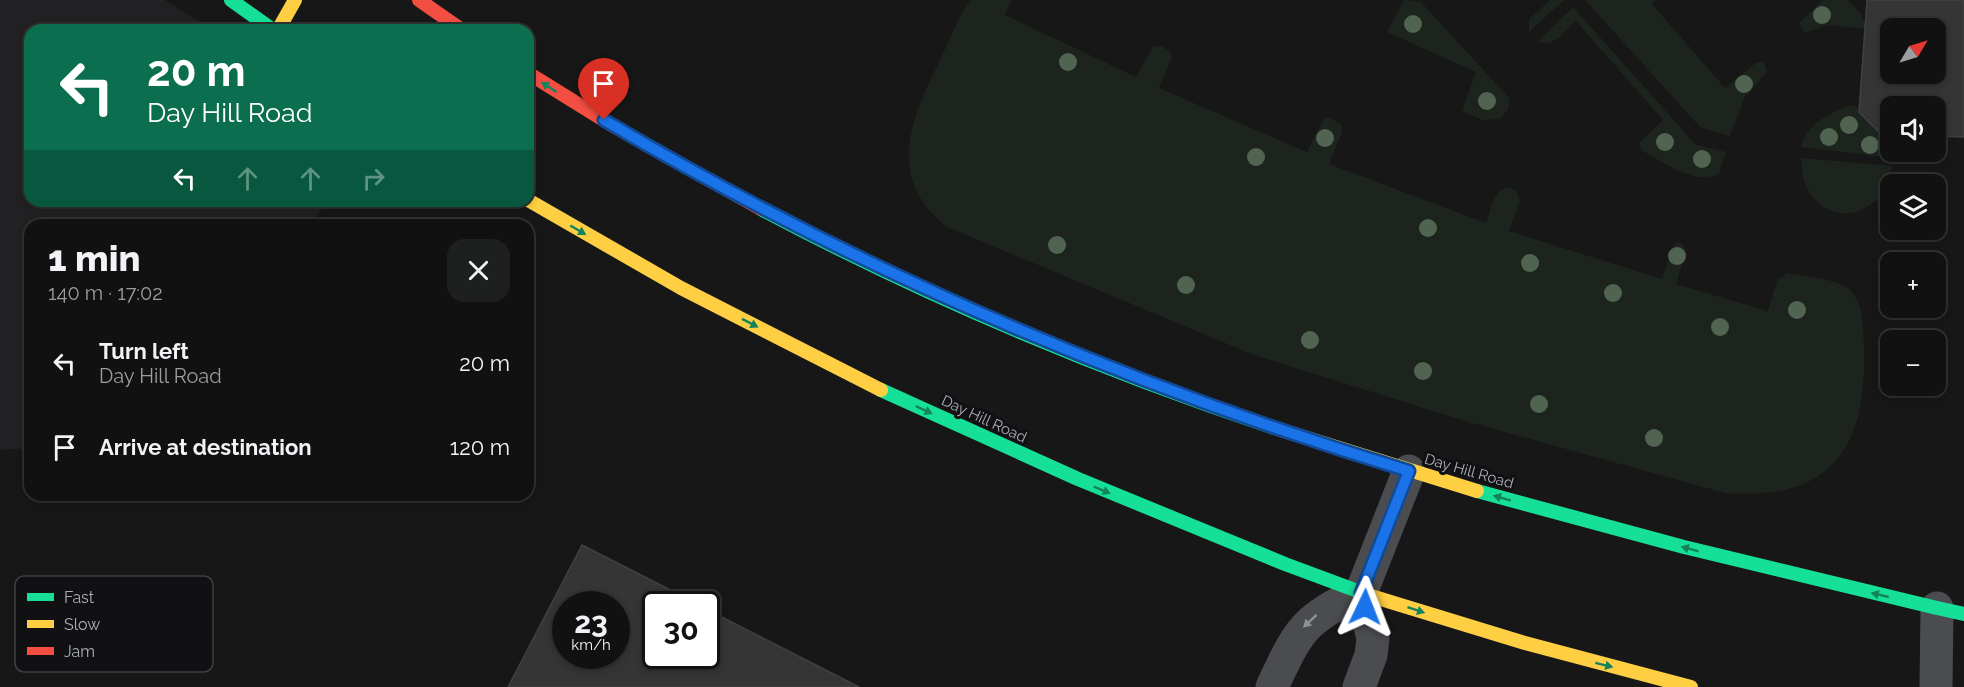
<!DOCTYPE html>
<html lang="en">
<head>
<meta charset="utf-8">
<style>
  :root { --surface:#111; --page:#1e1f1f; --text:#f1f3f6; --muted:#9c9d9f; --line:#303131 }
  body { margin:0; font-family:Raleway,sans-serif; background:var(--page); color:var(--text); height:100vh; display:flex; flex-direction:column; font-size:22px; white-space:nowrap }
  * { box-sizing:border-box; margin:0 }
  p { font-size:20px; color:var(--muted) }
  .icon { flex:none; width:33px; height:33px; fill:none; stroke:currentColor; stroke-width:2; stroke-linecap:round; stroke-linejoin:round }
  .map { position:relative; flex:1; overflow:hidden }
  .sheet { position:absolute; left:24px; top:219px; width:510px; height:282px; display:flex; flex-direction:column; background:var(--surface); border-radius:18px; box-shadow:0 3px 9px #0003,0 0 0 2px var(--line) }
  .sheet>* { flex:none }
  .hud { position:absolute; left:24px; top:24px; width:510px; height:183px; border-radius:18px; box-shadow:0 3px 9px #0003,0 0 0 2px var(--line); background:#0b6e4f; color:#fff; overflow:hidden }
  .needle { width:39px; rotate:52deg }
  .buttons { position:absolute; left:1880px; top:18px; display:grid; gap:12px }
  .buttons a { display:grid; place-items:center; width:66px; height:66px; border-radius:12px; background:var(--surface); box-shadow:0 3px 9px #0003,0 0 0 2px var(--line); font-size:30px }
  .speed { position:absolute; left:552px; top:591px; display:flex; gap:12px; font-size:30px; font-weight:700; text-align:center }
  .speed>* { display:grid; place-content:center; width:78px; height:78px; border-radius:50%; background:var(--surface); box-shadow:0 3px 9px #0003,0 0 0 2px var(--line); line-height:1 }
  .speed small { font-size:15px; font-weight:400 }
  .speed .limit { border:3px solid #111; border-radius:9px; background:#fff; color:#111 }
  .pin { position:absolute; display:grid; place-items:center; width:51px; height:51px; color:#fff; margin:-62px -26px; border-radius:50% 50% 50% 0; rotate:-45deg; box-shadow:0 0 6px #0007 }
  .pin .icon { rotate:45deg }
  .me { position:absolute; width:66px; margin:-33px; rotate:2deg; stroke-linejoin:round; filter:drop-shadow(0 0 4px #0008) }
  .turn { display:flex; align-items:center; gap:21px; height:126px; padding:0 24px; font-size:27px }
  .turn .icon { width:78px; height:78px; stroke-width:2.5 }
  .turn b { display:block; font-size:42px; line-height:51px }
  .lanes { display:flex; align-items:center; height:57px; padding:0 24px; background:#0003; justify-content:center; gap:30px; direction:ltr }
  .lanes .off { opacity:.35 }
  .round { display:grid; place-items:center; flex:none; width:63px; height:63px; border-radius:18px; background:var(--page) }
  .headline { display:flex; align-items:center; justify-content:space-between; height:102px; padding:0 24px }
  h1 { font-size:36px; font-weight:800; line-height:45px }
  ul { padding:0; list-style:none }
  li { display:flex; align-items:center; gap:18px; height:84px; padding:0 24px }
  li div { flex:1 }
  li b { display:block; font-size:22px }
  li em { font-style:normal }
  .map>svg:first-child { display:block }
  .built { fill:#212123 }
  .green { fill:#1d241e }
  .building { fill:#353536; stroke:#3f4043; stroke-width:1.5; fill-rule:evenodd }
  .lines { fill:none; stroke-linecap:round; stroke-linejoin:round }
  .street { stroke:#4b4c50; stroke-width:33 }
  .fast { stroke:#16e098; stroke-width:14 }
  .slow { stroke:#ffcf43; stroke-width:14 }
  .jam { stroke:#f24e42; stroke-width:14 }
  .tree { fill:#506451 }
  .oneway { fill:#14835c }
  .oneway2 { fill:#8c9099 }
  .route-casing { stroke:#114b97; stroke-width:15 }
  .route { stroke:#1a73e8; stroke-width:10 }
  .labels { text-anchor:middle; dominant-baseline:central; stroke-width:6; stroke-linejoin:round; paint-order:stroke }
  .street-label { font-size:15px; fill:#a8adb8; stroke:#111113 }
  .key { fill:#111113; stroke:#3e4045; stroke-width:1.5 }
  .key-label { font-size:16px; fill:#a8adb8 }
</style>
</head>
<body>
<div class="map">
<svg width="1964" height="687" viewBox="0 0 1964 687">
  <rect width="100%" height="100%" fill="#171717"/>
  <path class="built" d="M0,0h165l47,30h-182v171h299l-20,24h-279v223l-30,2z"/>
  <path class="green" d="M970,0h41l-6,15 131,62 17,-31c8,-1 15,2 19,10l-13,32 148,64 17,-33 5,-2 13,8v7l-13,32 157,59c6,-14 6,-33 23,-36l8,5 3,9 -11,30 153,48 12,-35 5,-2 5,4 2,5 -10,33 92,27 9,-30 10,-8c15,3 51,6 62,16 16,15 14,40 15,60 3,101 -34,152 -139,144l-260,-72 -211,-66 -307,-128c-63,-50 -36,-108 -6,-169 9,-19 17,-40 29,-58z
    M1404,0l17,2 89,97 -3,12 -7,8 -17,1 -21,-9 14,-39 -89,-40z
    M1550,0h14l-35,32v-13z
    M1585,0h71l-4,4 73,84 31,-25 8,-1 3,10 -22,25 -15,39 -30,-9z
    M1823,0h25l12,13 7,16 -40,-4 -22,8 -6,-10z
    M1573,7l123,138 30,7 -7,22c-22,13 -58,-13 -78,-24l-2,-7 24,-23 -87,-99c-11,9 -22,28 -38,20z
    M1850,105c27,7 38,29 42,53l-91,-11c4,-22 29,-34 49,-42z
    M1801,158l91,8c-6,50 -64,66 -86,20 -4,-9 -4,-19 -5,-28z"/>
  <path class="building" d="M1867,0h97v137l-29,-1v-30h-45v29h-8l-23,-23zM1890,28h45v46h-45z
    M582,545l116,59h-42v52h50v-47l153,78h-351zM566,604h50v52h-50z"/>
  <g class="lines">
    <path class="street" d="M1272,687c26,-55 31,-69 89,-94
      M1359,687l12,-32 2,-17 -12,-45 48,-122
      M1936,687l1,-79"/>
    <path class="fast" d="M231,0l42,30
      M761,209c166,88 341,162 520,221
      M881,390l197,89 207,85 86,32
      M1477,491l207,56 253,61
      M1937,608l27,6"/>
    <path class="slow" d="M278,30l17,-30
      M528,200l153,88 200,102
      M1281,430l196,61
      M1371,596l154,47 166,44"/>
    <path class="jam" d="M419,0l43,30
      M528,73l87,54 146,82"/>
  </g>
  <g class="tree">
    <circle cx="1822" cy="15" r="9"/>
    <circle cx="1413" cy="24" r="9"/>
    <circle cx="1068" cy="62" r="9"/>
    <circle cx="1744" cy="84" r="9"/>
    <circle cx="1487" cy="101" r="9"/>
    <circle cx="1849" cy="125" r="9"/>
    <circle cx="1829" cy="137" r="9"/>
    <circle cx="1325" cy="138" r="9"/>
    <circle cx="1665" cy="142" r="9"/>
    <circle cx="1870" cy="145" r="9"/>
    <circle cx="1256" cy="157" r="9"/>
    <circle cx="1702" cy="159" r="9"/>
    <circle cx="1428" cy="228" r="9"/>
    <circle cx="1057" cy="245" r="9"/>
    <circle cx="1677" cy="256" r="9"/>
    <circle cx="1530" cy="263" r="9"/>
    <circle cx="1186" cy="285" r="9"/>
    <circle cx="1613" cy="293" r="9"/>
    <circle cx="1797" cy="310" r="9"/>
    <circle cx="1720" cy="327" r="9"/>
    <circle cx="1310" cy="340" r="9"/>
    <circle cx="1423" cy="371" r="9"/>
    <circle cx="1539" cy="404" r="9"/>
    <circle cx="1654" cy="438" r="9"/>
  </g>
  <defs><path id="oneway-solid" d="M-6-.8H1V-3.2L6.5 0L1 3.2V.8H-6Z" transform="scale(1.5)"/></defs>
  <g class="oneway">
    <use href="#oneway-solid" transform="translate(549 87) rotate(-147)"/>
    <use href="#oneway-solid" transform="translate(578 230) rotate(30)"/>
    <use href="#oneway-solid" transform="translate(750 323) rotate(27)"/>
    <use href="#oneway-solid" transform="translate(924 410) rotate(25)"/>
    <use href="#oneway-solid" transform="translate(1102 490) rotate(23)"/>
    <use href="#oneway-solid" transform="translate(1502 498) rotate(-164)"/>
    <use href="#oneway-solid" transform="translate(1690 549) rotate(-165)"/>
    <use href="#oneway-solid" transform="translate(1880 595) rotate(-167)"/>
    <use href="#oneway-solid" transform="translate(1416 610) rotate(18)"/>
    <use href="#oneway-solid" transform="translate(1604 665) rotate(14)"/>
  </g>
  <use class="oneway2" href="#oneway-solid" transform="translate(1310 621) rotate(137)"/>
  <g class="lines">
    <defs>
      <path id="route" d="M604,120c253,150 525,266 805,351l-48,122 4,14"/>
    </defs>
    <use href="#route" class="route-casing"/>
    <use href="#route" class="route"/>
  </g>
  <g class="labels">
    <g class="street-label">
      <text transform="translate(984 419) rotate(25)">Day Hill Road</text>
      <text transform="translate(1469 471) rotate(16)">Day Hill Road</text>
    </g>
  </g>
  <rect x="15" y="576" width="198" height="96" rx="9" class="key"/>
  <rect x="27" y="593" width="27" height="8" fill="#16e098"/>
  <rect x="27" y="620" width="27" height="8" fill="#ffcf43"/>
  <rect x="27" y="647" width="27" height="8" fill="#f24e42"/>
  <g class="key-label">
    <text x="64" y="603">Fast</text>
    <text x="64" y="630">Slow</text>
    <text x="64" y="657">Jam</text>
  </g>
</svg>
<div class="buttons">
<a><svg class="needle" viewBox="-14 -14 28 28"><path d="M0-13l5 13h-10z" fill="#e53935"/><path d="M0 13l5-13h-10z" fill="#9c9d9f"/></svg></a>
<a><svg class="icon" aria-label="sound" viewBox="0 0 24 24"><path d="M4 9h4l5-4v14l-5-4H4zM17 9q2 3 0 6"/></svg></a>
<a><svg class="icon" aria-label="layers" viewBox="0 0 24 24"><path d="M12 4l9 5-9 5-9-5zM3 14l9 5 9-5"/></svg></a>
<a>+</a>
<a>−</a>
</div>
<div class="speed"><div>23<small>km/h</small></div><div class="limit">30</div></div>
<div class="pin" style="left:604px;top:120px;background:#d93025"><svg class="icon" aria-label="arrive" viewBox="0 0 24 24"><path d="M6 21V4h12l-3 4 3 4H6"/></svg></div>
<svg class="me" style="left:1365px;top:607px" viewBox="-20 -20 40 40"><path d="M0-17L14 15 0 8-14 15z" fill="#1a73e8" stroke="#fff" stroke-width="4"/></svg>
<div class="hud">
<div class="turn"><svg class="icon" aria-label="left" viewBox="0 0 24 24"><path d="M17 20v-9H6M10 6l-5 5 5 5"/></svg><div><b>20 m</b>Day Hill Road</div></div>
<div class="lanes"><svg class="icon" aria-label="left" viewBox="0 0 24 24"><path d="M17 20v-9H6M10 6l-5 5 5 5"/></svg><svg class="icon off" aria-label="ahead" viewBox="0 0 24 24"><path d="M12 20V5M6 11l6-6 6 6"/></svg><svg class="icon off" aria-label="ahead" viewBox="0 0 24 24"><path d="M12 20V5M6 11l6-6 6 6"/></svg><svg class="icon off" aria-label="right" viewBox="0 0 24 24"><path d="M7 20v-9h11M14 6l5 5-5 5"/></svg></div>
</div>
<section class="sheet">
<div class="headline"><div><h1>1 min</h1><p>140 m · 17:02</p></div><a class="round"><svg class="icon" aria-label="close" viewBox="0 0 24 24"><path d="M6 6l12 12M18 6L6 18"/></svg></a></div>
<ul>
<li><svg class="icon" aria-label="left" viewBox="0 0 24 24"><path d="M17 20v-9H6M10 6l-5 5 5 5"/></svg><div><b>Turn left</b><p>Day Hill Road</p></div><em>20 m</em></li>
<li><svg class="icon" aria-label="arrive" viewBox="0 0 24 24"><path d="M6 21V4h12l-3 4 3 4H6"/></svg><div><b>Arrive at destination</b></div><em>120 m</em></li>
</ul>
</section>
</div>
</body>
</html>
